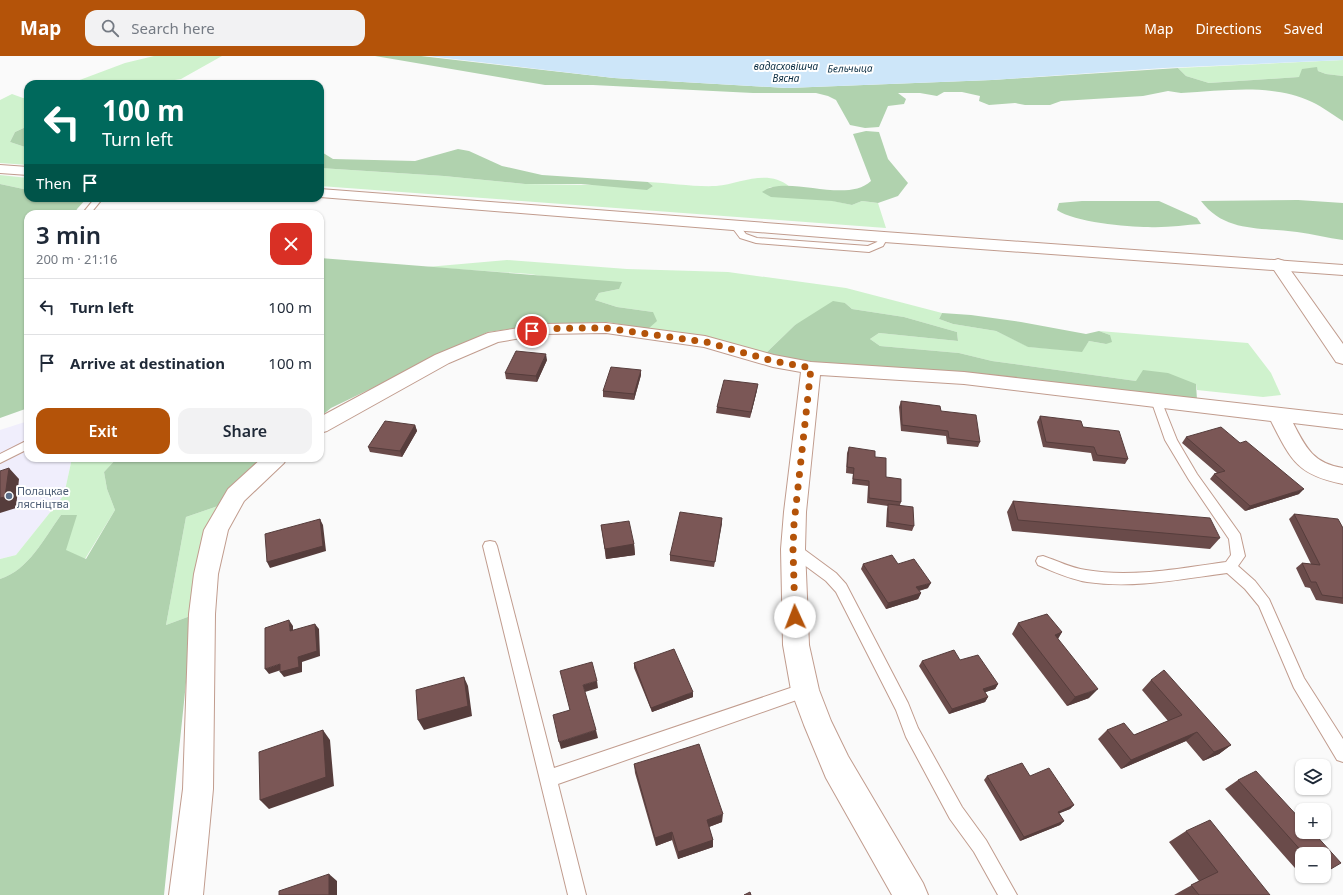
<!DOCTYPE html>
<html lang="en">
<head>
<meta charset="utf-8">
<style>
  :root { --surface:#fff; --page:#f2f2f3; --text:#1f2937; --muted:#747a83; --line:#e0e1e3; --accent:#b45309 }
  body { margin:0; font-family:"Noto Sans",sans-serif; background:var(--page); color:var(--text); height:100vh; display:flex; flex-direction:column; font-size:15px; white-space:nowrap }
  * { box-sizing:border-box; margin:0 }
  p { font-size:13px; color:var(--muted) }
  .icon { flex:none; width:22px; height:22px; fill:none; stroke:currentColor; stroke-width:2; stroke-linecap:round; stroke-linejoin:round }
  .map { position:relative; flex:1; overflow:hidden }
  .details { position:absolute; left:24px; top:154px; width:300px; height:252px; display:flex; flex-direction:column; background:var(--surface); border-radius:12px; box-shadow:0 1px 3px #0004 }
  .details>* { flex:none }
  .top-card { position:absolute; left:24px; top:24px; width:300px; height:122px; border-radius:12px; box-shadow:0 1px 3px #0004; background:#00695c; color:#fff; overflow:hidden }
  .fabs { position:absolute; left:1295px; top:703px; display:grid; gap:8px }
  .fabs a { display:grid; place-items:center; width:36px; height:36px; border-radius:8px; background:var(--surface); box-shadow:0 1px 3px #0004; font-size:20px }
  .pin { position:absolute; display:grid; place-items:center; width:34px; height:34px; color:#fff; margin:-17px; border:2px solid #fff; border-radius:50%; box-shadow:0 1px 4px #0007 }
  .me { position:absolute; width:44px; margin:-22px; rotate:358deg; stroke-linejoin:round; filter:drop-shadow(0 0 3px #0008) }
  .turn { display:flex; align-items:center; gap:14px; height:84px; padding:0 12px; font-size:18px }
  .turn .icon { width:52px; height:52px; stroke-width:2.5 }
  .turn b { display:block; font-size:28px; line-height:34px }
  .then { display:flex; align-items:center; height:38px; padding:0 12px; background:#0003; gap:8px; font-size:15px }
  .round { display:grid; place-items:center; flex:none; width:42px; height:42px; border-radius:12px; background:var(--page) }
  .summary { display:flex; align-items:center; justify-content:space-between; height:68px; padding:0 12px }
  h1 { font-size:24px; font-weight:600; line-height:30px }
  .action { display:flex; gap:8px; margin-top:auto; padding:8px 12px }
  .action a { flex:1; height:46px; border-radius:12px; background:var(--accent); color:#fff; font-size:16px; font-weight:600; line-height:46px; text-align:center }
  .action a+a { background:var(--page); color:var(--text) }
  ul { padding:0; list-style:none }
  li { display:flex; align-items:center; gap:12px; height:56px; padding:0 12px; border-top:1px solid var(--line) }
  li div { flex:1 }
  li b { display:block; font-size:15px }
  li em { font-style:normal }
  header { display:flex; align-items:center; gap:24px; box-sizing:border-box; height:56px; padding:0 20px; background:var(--accent); color:#fff }
  header strong { font-size:19px }
  nav { display:flex; gap:22px; margin-inline-start:auto; font-size:14px }
  .search { width:280px; height:36px; background:var(--page); display:flex; align-items:center; gap:10px; box-sizing:border-box; padding:0 14px; border-radius:12px; color:var(--muted); font-size:15px }
  .map>svg:first-child { display:block }
  .industrial { fill:#f0eefc }
  .green { fill:#cff2cd }
  .forest { fill:#b0d2ae }
  .water { fill:#cde6f9 }
  .lines { fill:none; stroke-linecap:round; stroke-linejoin:round }
  .lane-casing { stroke:#c19c8e; stroke-width:2 }
  .street-casing { stroke:#c19c8e; stroke-width:2 }
  .primary-casing { stroke:#c19c8e; stroke-width:2 }
  .lane { fill:#fff; fill-rule:evenodd }
  .street { fill:#fff; fill-rule:evenodd }
  .primary { fill:#fff; fill-rule:evenodd }
  .wall { fill:#6a4b4a }
  .shaded-wall { fill:#563d3c }
  .building { fill:#7b5756; stroke:#563d3c }
  .route { stroke:#b45309; stroke-width:7; stroke-dasharray:0 12.6 }
  .service-dot { fill:#5c6f8a; stroke:#fff; stroke-width:1.5 }
  .labels { text-anchor:middle; dominant-baseline:central; stroke-width:4; stroke-linejoin:round; paint-order:stroke }
  .far-water-label { font-size:10px; font-style:italic; fill:#0a2d42; stroke:#fff }
  .service-label { font-size:11px; fill:#4e5e75; stroke:#fff; text-anchor:start }
</style>
</head>
<body>
<header>
<strong>Map</strong>
<div class="search"><svg class="icon" aria-label="search" viewBox="0 0 24 24"><circle cx="10" cy="10" r="6"/><path d="M15 15l6 6"/></svg>Search here</div>
<nav><a>Map</a><a>Directions</a><a>Saved</a></nav>
</header>
<div class="map">
<svg width="1343" height="839" viewBox="0 0 1343 839">
  <rect width="100%" height="100%" fill="#fafafa"/>
  <path class="industrial" d="M28,365v37h44l-8,37 -48,60 -16,4v-129z"/>
  <path class="green" d="M154,0h68l-41,23 -31,5h-81l56,-21z
    M1343,4v16l-17,-2 -8,-3 -1,-3 -18,9 -90,6 -23,-7 -8,-8z
    M12,38l11,4 5,-1v29l-13,6 -5,10 18,6v17l-28,-2v-63z
    M320,112l124,8 81,8 128,2 -5,-4c22,1 46,5 68,4 25,-2 51,-18 74,1h-22l84,18 10,-4 16,2 8,25 -566,-42z
    M0,119l28,3v12l-28,-6z
    M507,204l120,9 101,3 118,16 96,25 -3,6 14,5 43,7 33,16 53,4 7,-10 17,3 4,-9 -11,-4 149,12 23,30 10,22 -18,2 -66,-7 -1,-6 -60,-3 -144,-20 -33,-8 -79,-7 -10,-7 9,-6 79,8 -1,-9 -53,-15 -52,-8 -7,-6 -50,22 -31,30 -116,-26 5,-17 -36,-5 -22,-7 4,-7 20,-4 -89,-15 -103,-7z
    M72,402h45l-13,14 3,17 8,21 -30,49 -19,-8 -5,-36c-17,23 -32,55 -61,64v-20l16,-4 48,-60z
    M218,450l-9,24 -16,85 -27,10 20,-108z"/>
  <path class="forest" d="M375,0h46l193,22 173,10 205,-8 186,-12 8,8 23,7 90,-6 3,-8 15,-2 1,4 8,3 17,2v45c-10,-6 -20,-14 -31,-19 -41,-19 -87,-11 -131,-9l-13,-2 -25,5 -82,5 -11,4h-25l-10,-2 -26,2 -10,-4 1,-5 -18,-4h-18l-7,4 -17,-3h-22l8,6 -2,5 -16,2 -9,21 -14,1 -15,-3 -14,-25 -8,-4 -12,-3h-63l-160,-8h-48z
    M28,70v22l-18,-6 5,-10z
    M866,75l13,1 9,27 20,24 -10,13 -20,7 -16,-2 -10,4 -20,-4 -61,-4 -9,-5c24,-19 83,13 109,-11l-18,-47z
    M458,93l11,2 33,15 40,9 106,7 5,4 -6,4 -66,-6h-56l-81,-8 -124,-8v-17l13,8 82,2z
    M0,128l28,6v8h59l-10,11 -2,5h-47v194l-28,10z
    M1298,144l45,3v37c-15,-2 -31,-6 -46,-8 -36,-5 -72,1 -96,-31z
    M1082,145h77l38,17 4,6c-17,1 -35,4 -53,3 -21,0 -74,-5 -91,-17l2,-7z
    M320,202l302,24 -3,7 -20,4 -4,7 22,7 36,5 4,9 -9,8 -41,-7 -60,2 -59,8 -157,76 -11,9z
    M833,245l12,2 7,6 52,8 53,15 1,9 -79,-8 -9,6 10,7 79,7 33,8 144,20 7,-11 25,3 28,11 1,16 -386,-35 -47,-10 31,-30z
    M942,257l29,2 50,7 65,12 13,-3 11,4 2,7 -6,2 -17,-3 -7,11 -54,-5 -32,-16 -43,-7 -14,-5z
    M117,402h149l-15,12 -33,36 -32,11 -20,108 27,-10 -29,280h-164v-316c29,-9 44,-41 61,-64h16l-11,35 20,9 29,-49 -8,-21 -3,-17z"/>
  <path class="water" d="M428,0h915v4l-179,8 -172,12 -205,8 -173,-10z"/>
  <g class="lines">
    <defs>
      <path id="lane" d="M95,142h8l-13,16h-8z
        M732,168h6l8,10 11,4 111,8 9,-4 4,-7h6l1,2 -5,9 -14,6 -113,-9 -16,-5 -9,-12z
        M1156,340l4,1 1,3 16,40 20,34 43,60 5,22 -7,10 17,15 14,18 35,79 39,61v23l-6,-2 -43,-72 -35,-82 -14,-17 -18,-16c-46,6 -93,16 -140,9 -17,-3 -33,-10 -49,-17l-2,-4 2,-4 5,-1c15,5 28,12 43,14 46,8 95,-2 140,-8l5,-7 -2,-16 -40,-59 -24,-40 -14,-40 1,-3z
        M28,384v9l-28,14v-9z
        M490,485l5,1 2,4 57,222 251,-85 5,2 3,5 -3,5 -5,2 -247,87 28,111h-18l-85,-349 2,-4z
        M793,488l5,1 38,28 10,11 62,119 10,25 44,79 24,33 31,55h-19l-24,-43 -24,-33 -44,-82 -10,-27 -60,-118 -10,-11 -38,-28 -2,-4 2,-4z"/>
      <path id="street" d="M1278,203l6,2 59,83v20l-7,-2 -66,-98 2,-3z
        M606,267l99,13 69,19 37,7 153,10 379,43v14l-50,-6c13,25 20,40 50,45v16c-46,-9 -52,-24 -72,-63l-307,-37 -144,-9 -14,137 -1,37 4,96 10,45 12,31 17,35 75,127 5,12h-36l-66,-117 -22,-53 -13,-35 -8,-45 -2,-96 3,-37 17,-140 -28,-5 -69,-20 -98,-14 -62,1 -46,8 -49,21 -122,68 -7,2v-16l115,-62 53,-22 56,-9z
        M262,402h25l-3,5 -40,38 -16,29 -10,44 -3,40 -2,175 -10,106h-34l14,-106 6,-175 5,-40 10,-44 24,-41z"/>
      <path id="primary" d="M0,109l28,2v8l-28,-2z
        M320,133l564,43 459,33v10l-459,-33 -564,-45z"/>
    </defs>
    <use href="#lane" class="lane-casing"/>
    <use href="#street" class="street-casing"/>
    <use href="#primary" class="primary-casing"/>
    <use href="#lane" class="lane"/>
    <use href="#street" class="street"/>
    <use href="#primary" class="primary"/>
  </g>
  <path class="wall" d="M547,304l-10,22 -31,-3 -1,-6z
    M641,319l-7,25 -31,-3v-6z
    M757,334l-7,28 -34,-5 1,-6z
    M901,345l40,10 39,31 -2,5 -31,-3 -1,-8 -45,-5 -2,-24z
    M1040,360l43,11 45,32 -3,5 -32,-3 -2,-8 -48,-6 -6,-25z
    M415,369l2,6 -15,26 -32,-5 -2,-5z
    M1186,381l113,57 -54,17 -35,-32 4,-5 3,-1 -35,-30z
    M849,391l26,10 11,20 15,25 -1,3 14,21 -2,5 -26,-4 1,-18 1,-3 -21,-3 1,-17 -16,-2 1,-10 -7,-1 1,-20z
    M1013,445l207,37 -10,11 -198,-18 -5,-19z
    M1294,458l49,14v76l-27,-4 -6,-12 -5,-1 -9,-19 6,-5 9,1 -22,-45z
    M722,462l-8,49 -44,-6v-6z
    M601,469l33,19 1,11 -29,4z
    M863,508h35l30,24 -9,3 2,2 -3,6 -32,10 -25,-40z
    M1018,567l44,9 -4,7 31,59 -22,8 -55,-72z
    M960,604l38,24 -3,5 -10,3 3,5 -3,5 -36,12 -30,-48 3,-5z
    M634,607l59,34 -41,15 -18,-44z
    M1151,624l80,65 -12,9 -16,7 -17,-20 -65,28 -23,-30 9,-9 27,5 34,-14 -26,-31z
    M634,708l88,58 -13,5 4,13v7l-35,12 -6,-19 -16,6 -21,-73z
    M987,720h43l44,29 -4,4 -11,4 5,8 -4,4 -40,16 -36,-61z
    M1238,724l86,74h-22v22l-77,-87z
    M1186,775l84,64h-96l25,-14 -30,-39z
    M1302,820h15l-10,5z"/>
  <path class="shaded-wall" d="M546,298l1,6 -10,22 -1,-6z
    M641,314v5l-7,25v-6z
    M758,328l-1,6 -7,28 1,-6z
    M415,369l2,6 -15,26 -2,-6z
    M9,412l10,11 -3,29 -16,5v-15z
    M1304,433l-5,5 -54,17 5,-5z
    M722,462v6l-8,43 1,-5z
    M320,463l3,6 3,26 -56,17 -3,-6z
    M634,488l1,11 -29,4 -1,-10z
    M931,527l-3,5 -14,4 2,-5z
    M921,537l-3,6 -32,10 2,-6z
    M289,564l4,6v10l-3,-5z
    M315,568l4,5 1,27 -18,6v10l-18,5 -4,-5 18,-15z
    M1062,576l-7,11v-8z
    M280,608l4,5 -15,5 -4,-5z
    M464,621l4,9 4,30 -48,14 -6,-10z
    M597,625l1,7 -13,4 -2,-7z
    M998,628l-3,5 -15,5 3,-5z
    M1098,633l-9,9 -22,8 8,-9z
    M693,636v5l-41,15 -1,-4z
    M988,641l-3,5 -36,12 3,-5z
    M323,674l7,10 4,46 -65,23 -9,-9z
    M596,674l2,8 -37,11 -2,-7z
    M1197,676l-11,9 -65,28 10,-9z
    M1231,689l-12,9 -16,7 11,-9z
    M1074,749l-4,4 -17,7 5,-4z
    M723,758l-1,8 -16,6 1,-8z
    M1064,765l-4,4 -40,16 4,-4z
    M672,776v8l-16,6 -1,-8z
    M713,784v7l-35,12v-7z
    M329,818l8,7v14h-8z"/>
  <path class="building" d="M516,295l30,3 -10,22 -31,-3z
    M611,311l30,3 -7,24 -31,-3z
    M724,324l34,4 -7,28 -34,-5z
    M901,345l39,5 1,5 35,4 4,27 -31,-4 -1,-7 -46,-6z
    M1040,360l41,5 2,6 36,4 9,28 -31,-4 -3,-8 -48,-5z
    M385,365l30,4 -15,26 -32,-4z
    M1221,371l19,16 6,-2 58,48 -54,17 -36,-32 11,-3 -39,-34z
    M849,391l26,4v6l11,1v19l15,2v23l-32,-4v-17l-16,-2 1,-11 -7,-1z
    M9,412l-4,29 -5,1v-27z
    M1013,445l197,17 10,20 -202,-18z
    M888,448l25,3 1,19 -26,-4z
    M680,456l42,6 -7,44 -45,-7z
    M1294,458l44,5 5,9v70l-21,-3 -6,-13h-5l-9,-19 18,2z
    M320,463l3,27 -56,16 -2,-28z
    M629,465l5,23 -29,5 -4,-24z
    M892,499l6,9 16,-5 17,24 -15,4 5,6 -33,10 -25,-39z
    M1047,558l15,18 -7,3 43,54 -23,8 -57,-74z
    M289,564l1,11 25,-7 2,27 -19,6 1,10 -19,5v-8l-15,5v-41z
    M674,593l19,43 -42,16 -17,-45z
    M954,594l6,10 18,-5 20,29 -15,5 5,8 -36,12 -30,-48z
    M592,606l5,19 -14,4 13,45 -37,12 -6,-27 17,-5 -10,-39z
    M1164,614l67,75 -17,7 -17,-20 -66,28 -24,-30 17,-7 10,12 48,-20 -31,-35z
    M464,621l4,29 -50,14 -2,-30z
    M323,674l3,47 -66,23 -1,-48z
    M699,688l24,70 -16,6 6,20 -35,12 -6,-20 -17,6 -21,-74z
    M1022,707l8,13 19,-8 25,37 -16,7 6,9 -40,16 -37,-61z
    M1256,715l46,50v11h11l28,31 -17,10v-19h-20l-66,-74z
    M1210,764l60,75h-71l-8,-10 27,-13 -32,-41z
    M329,818v21h-50v-4z
    M750,836l1,3h-7z"/>
  <g class="lines">
    <path class="route" d="M532,275l12,-2 31,-1h31l14,2 86,12 67,19 38,7 -17,156 -1,25 2,68"/>
  </g>
  <circle class="service-dot" cx="9" cy="440" r="4"/>
  <g class="labels">
    <g class="far-water-label">
      <text x="786" y="10">вадасховішча<tspan x="786" dy="12">Вясна</tspan></text>
      <text transform="translate(850 12) rotate(-1)">Бельчыца</text>
    </g>
    <g class="service-label">
      <text x="17" y="434">Полацкае<tspan x="17" dy="13">лясніцтва</tspan></text>
    </g>
  </g>
</svg>
<div class="fabs">
<a><svg class="icon" aria-label="layers" viewBox="0 0 24 24"><path d="M12 4l9 5-9 5-9-5zM3 14l9 5 9-5"/></svg></a>
<a>+</a>
<a>−</a>
</div>
<div class="pin" style="left:532px;top:275px;background:#d93025"><svg class="icon" aria-label="arrive" viewBox="0 0 24 24"><path d="M6 21V4h12l-3 4 3 4H6"/></svg></div>
<svg class="me" style="left:795px;top:561px" viewBox="-20 -20 40 40"><circle r="19" fill="#fff"/><path d="M0-13L10 11 0 6-10 11z" fill="#b45309"/></svg>
<div class="top-card">
<div class="turn"><svg class="icon" aria-label="left" viewBox="0 0 24 24"><path d="M17 20v-9H6M10 6l-5 5 5 5"/></svg><div><b>100 m</b>Turn left</div></div>
<div class="then">Then<svg class="icon" aria-label="arrive" viewBox="0 0 24 24"><path d="M6 21V4h12l-3 4 3 4H6"/></svg></div>
</div>
<section class="details">
<div class="summary"><div><h1>3 min</h1><p>200 m · 21:16</p></div><a class="round" style="background:#d93025;color:#fff"><svg class="icon" aria-label="close" viewBox="0 0 24 24"><path d="M6 6l12 12M18 6L6 18"/></svg></a></div>
<ul>
<li><svg class="icon" aria-label="left" viewBox="0 0 24 24"><path d="M17 20v-9H6M10 6l-5 5 5 5"/></svg><div><b>Turn left</b></div><em>100 m</em></li>
<li><svg class="icon" aria-label="arrive" viewBox="0 0 24 24"><path d="M6 21V4h12l-3 4 3 4H6"/></svg><div><b>Arrive at destination</b></div><em>100 m</em></li>
</ul>
<div class="action"><a>Exit</a><a>Share</a></div>
</section>
</div>
</body>
</html>
